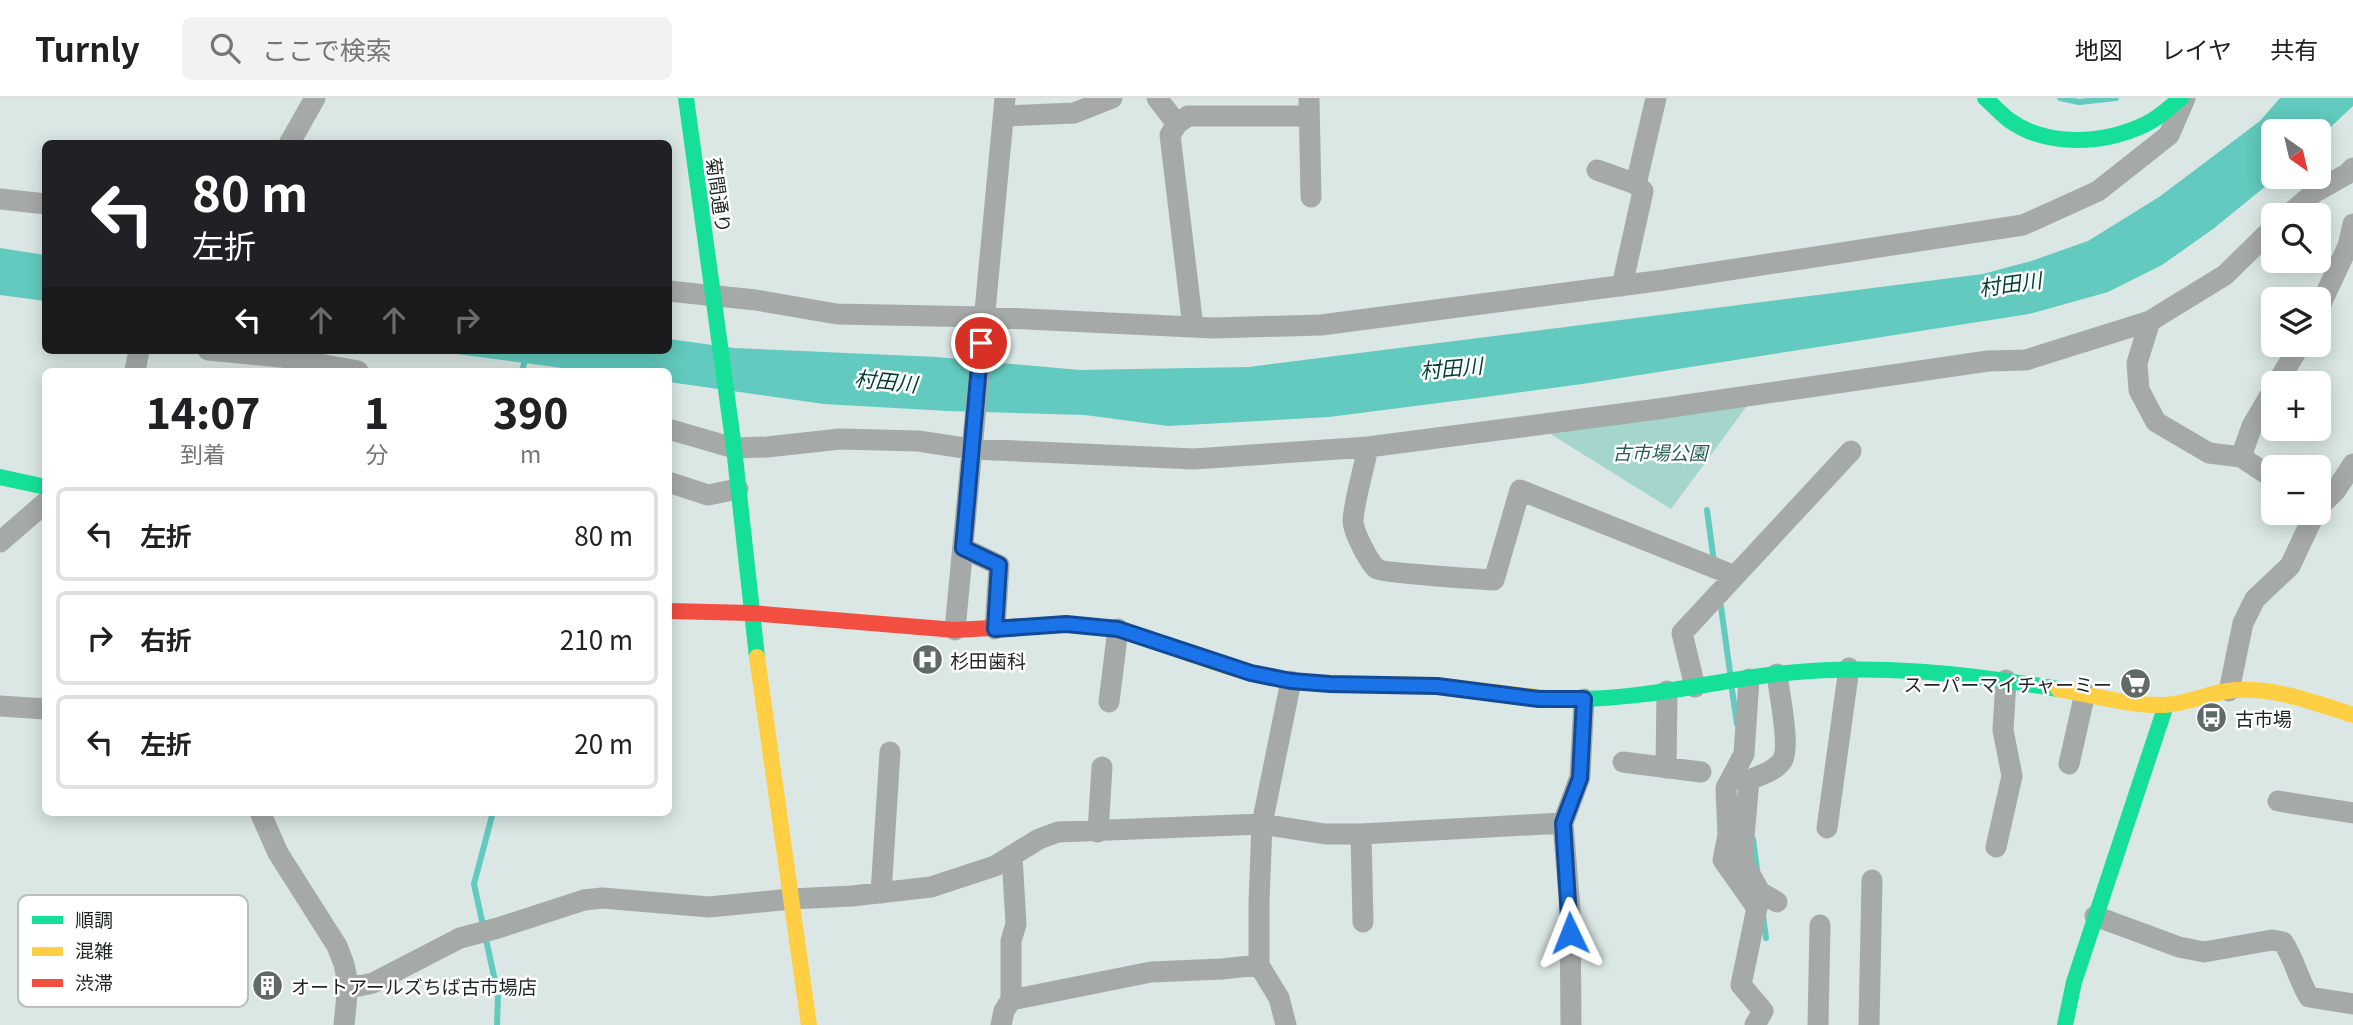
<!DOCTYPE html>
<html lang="ja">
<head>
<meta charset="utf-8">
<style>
  :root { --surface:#fff; --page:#f2f2f2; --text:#202124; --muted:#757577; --line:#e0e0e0 }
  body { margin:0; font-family:Georgia,"Noto Sans JP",serif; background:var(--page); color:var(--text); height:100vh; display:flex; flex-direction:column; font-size:26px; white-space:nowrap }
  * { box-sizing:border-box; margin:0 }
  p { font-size:23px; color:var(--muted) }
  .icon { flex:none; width:38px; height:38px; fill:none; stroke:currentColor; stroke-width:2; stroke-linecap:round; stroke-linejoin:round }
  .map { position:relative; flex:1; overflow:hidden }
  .panel { position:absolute; left:42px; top:270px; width:630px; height:448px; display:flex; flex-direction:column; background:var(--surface); border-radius:10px; box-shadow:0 4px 18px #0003 }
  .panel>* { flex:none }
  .guide { position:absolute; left:42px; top:42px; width:630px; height:214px; border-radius:10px; box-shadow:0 4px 18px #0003; background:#202124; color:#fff; overflow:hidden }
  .needle { width:46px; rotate:146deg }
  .controls { position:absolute; left:2261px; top:21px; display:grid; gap:14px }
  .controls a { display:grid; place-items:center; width:70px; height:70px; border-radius:10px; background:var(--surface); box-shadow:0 4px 18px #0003; font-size:35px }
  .pin { position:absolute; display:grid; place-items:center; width:60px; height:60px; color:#fff; margin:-30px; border:4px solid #fff; border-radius:50%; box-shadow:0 2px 7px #0007 }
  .me { position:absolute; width:77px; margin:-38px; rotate:358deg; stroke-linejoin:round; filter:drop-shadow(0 0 5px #0008) }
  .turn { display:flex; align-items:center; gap:24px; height:147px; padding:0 35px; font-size:32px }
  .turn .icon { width:91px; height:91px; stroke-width:2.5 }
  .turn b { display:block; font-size:49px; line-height:60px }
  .lanes { display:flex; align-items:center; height:66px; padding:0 35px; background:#0003; justify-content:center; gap:35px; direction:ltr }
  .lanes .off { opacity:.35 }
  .eta { display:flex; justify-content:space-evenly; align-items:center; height:119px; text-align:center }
  .eta b { font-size:42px; font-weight:800; line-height:49px }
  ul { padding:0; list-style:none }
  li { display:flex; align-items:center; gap:21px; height:94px; margin:0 14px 10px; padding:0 21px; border:4px solid var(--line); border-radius:10px }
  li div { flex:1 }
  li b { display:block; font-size:26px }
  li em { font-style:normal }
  header { display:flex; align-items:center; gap:42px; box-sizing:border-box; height:98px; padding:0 35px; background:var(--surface); border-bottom:2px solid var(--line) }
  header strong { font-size:33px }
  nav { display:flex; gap:38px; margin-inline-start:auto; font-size:24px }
  .search { width:490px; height:63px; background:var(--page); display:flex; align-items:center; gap:18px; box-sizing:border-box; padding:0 24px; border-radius:10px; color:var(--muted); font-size:26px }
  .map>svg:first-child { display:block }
  .green { fill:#a4d6ce }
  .water { fill:#62cabe }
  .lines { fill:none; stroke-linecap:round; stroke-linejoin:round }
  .stream { stroke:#62cabe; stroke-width:6 }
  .street { stroke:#a5aaa9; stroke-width:21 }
  .fast { stroke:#16e098; stroke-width:16 }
  .slow { stroke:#ffcf43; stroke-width:16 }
  .jam { stroke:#f24e42; stroke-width:16 }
  .route-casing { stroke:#114b97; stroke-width:18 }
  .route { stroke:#1a73e8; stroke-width:12 }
  .labels { text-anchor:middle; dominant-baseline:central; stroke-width:5; stroke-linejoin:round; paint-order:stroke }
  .street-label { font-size:19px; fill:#1e2725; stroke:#fff }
  .park-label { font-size:19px; font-style:italic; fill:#275e56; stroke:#fff }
  .poi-label { font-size:19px; fill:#1e2725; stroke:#fff; text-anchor:start }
  .water-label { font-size:21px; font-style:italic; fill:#003e37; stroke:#fff }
  .key { fill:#fff; stroke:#bcbebe; stroke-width:2 }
  .key-label { font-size:19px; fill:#1e2725 }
</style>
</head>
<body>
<header>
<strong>Turnly</strong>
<div class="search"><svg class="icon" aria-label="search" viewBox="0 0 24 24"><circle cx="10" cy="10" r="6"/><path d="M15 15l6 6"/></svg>ここで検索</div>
<nav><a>地図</a><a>レイヤ</a><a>共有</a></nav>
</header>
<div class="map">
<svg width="2353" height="927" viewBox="0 0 2353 927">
  <rect width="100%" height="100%" fill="#dae7e4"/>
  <path class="green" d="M1755,297l-84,114 -135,-84z"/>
  <path class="water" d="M2280,0h73v8l-34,32v-7h-46v46h4l-64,52 -51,36 -54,27 -79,22 -447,70 -104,14 -149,19 -161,9 -83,-11 -137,-4 -124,-7 -155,-22 -1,-11h-83l-159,-21h242l1,-11 65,9 203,9 142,13 170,-3 734,-93 48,-13 57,-20 71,-44 101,-76z
    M0,150l45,7v46l-45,-6z"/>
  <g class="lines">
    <path class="stream" d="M2060,0l19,4 37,-4
      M522,273l6,-21
      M1707,412l7,52
      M1720,502l10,72
      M1732,592l5,34
      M493,714l-19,72 24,111 -1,30
      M1753,741l4,31
      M1763,818l3,22"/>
    <path class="street" d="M1157,0l20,26
      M1309,0l2,99
      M1004,18l70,-3 38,-15
      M289,46l26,-46
      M1597,72l39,14 7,7 -21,95
      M1636,86l20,-86
      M0,101l46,5
      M2288,117l27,-23 32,-18 6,-6
      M668,193l88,9 81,14 147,3 229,11 108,-3 343,-45 359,-55 75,-34 71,-56 16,-37
      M2319,210l29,-62 5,-22
      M2150,223l-13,42 2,27 17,32 53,31 32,4 32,21
      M1193,229l-23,-192 7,-11 11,-8h121
      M208,252l73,7 77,14
      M135,273l4,-21
      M2277,285l23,-38
      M668,331l66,19 33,-1 73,-8 78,2 53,8 223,10 174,-12 290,-38 330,-48 38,-1 124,-39 75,-46 48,-47
      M1368,349c-4,22 -14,53 -15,74 0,10 16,42 24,48 6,4 101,10 117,11l26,-90 215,86
      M2241,359l11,-31 21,-36
      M668,384l40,13 30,-6
      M2319,409l17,-17 17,-26
      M0,444l46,-40
      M963,450l36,17 -4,64
      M955,532l50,-532
      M1749,581l-5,75 -18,34 2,47 -5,25 34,48 -16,77 22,26 -8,14
      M1695,589l-13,-54 169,-182
      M2229,593l14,-68 12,-24 35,-33 25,-53
      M1109,604l9,-73
      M0,608l46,3
      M1623,664l78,10
      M2069,666l16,-71
      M1666,670l1,-77
      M2278,703l75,12
      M260,714l18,41 59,93 7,18 4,20 -4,41
      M1827,730l22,-160
      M1098,734l4,-65
      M1361,736l2,88
      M1996,749l16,-71 -9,-46 3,-50
      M881,795l9,-141
      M1777,804l-17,-10 -18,-32 7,-80c11,-5 25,-8 33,-19 9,-13 -3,-68 -5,-87
      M2095,818l84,31 25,5 68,-12 11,2c12,18 15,37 26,55l44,7
      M348,886l11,2 14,-3 87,-45 38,-10 86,-28 18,-2 107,9 82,-8 61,-3 79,-9 64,-21 44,-27 19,-7 204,-8 63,10h36l202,-11
      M1011,902l140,-28 71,-3 37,-4
      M1001,927l3,-14 7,-11v-59l5,-17 -4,-68
      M1286,927l-7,-27 -20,-33v-63l3,-78 29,-143
      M1571,927l-1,-115 -7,-87 17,-46 4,-78
      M1818,927l2,-100
      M1869,927l3,-145"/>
    <path class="fast" d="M686,0l48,350 23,209
      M1985,0c8,7 16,16 24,22 39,28 96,24 137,4 13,-6 24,-17 35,-26
      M0,379l46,10
      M1575,601c68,0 135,-17 201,-25 95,-11 189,-1 282,15
      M2065,927l9,-43 92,-277"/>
    <path class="slow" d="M1130,535c53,17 107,42 163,48 48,6 96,1 144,5 46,3 91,13 138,13
      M757,559l52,368
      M2058,591c35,6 71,17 106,16 21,-1 43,-11 63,-14 43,-6 86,11 126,24"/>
    <path class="jam" d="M668,513l83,2 204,17 111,-6 52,5 12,4"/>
  </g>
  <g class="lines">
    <defs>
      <path id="route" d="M981,245l-18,205 36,17 -4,64 71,-5 52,5 133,44 40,8 39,3 107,2 102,13h45l-4,79 -17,45 7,110"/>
    </defs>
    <use href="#route" class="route-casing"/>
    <use href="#route" class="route"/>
  </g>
  <defs>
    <symbol id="hospital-disc" viewBox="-11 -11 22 22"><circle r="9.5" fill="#606a68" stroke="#fff"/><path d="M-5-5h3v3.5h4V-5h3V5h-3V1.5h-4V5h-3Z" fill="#fff"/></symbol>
    <symbol id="supermarket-disc" viewBox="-11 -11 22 22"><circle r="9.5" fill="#606a68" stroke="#fff"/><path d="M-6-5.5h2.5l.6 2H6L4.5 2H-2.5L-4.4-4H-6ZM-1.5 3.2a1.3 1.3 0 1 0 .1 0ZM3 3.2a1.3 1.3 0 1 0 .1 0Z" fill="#fff"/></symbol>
    <symbol id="bus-disc" viewBox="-11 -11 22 22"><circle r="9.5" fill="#606a68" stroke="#fff"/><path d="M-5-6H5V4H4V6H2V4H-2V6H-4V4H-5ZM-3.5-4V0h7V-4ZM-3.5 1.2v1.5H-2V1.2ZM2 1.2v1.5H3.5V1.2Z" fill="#fff"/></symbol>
    <symbol id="building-disc" viewBox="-11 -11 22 22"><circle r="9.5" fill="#606a68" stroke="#fff"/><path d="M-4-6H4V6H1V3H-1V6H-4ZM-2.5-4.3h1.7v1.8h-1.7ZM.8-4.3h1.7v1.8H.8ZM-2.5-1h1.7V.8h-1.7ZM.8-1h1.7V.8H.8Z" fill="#fff"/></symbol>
  </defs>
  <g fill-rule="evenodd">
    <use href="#hospital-disc" x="910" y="544" width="35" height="35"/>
    <use href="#supermarket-disc" x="2118" y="568" width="35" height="35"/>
    <use href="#bus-disc" x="2194" y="602" width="35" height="35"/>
    <use href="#building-disc" x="250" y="870" width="35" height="35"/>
  </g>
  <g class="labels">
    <g class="street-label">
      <text transform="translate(720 97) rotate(82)">菊間通り</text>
    </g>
    <g class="park-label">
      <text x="1660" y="353">古市場公園</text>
    </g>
    <g class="poi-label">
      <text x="950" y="561">杉田歯科</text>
      <text x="2112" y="585" text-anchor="end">スーパーマイチャーミー</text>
      <text x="2235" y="619">古市場</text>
      <text x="291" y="887">オートアールズちば古市場店</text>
    </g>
    <g class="water-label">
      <text transform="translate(2010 185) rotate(-8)">村田川</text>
      <text transform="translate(1451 269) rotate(-5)">村田川</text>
      <text transform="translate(886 282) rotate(6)">村田川</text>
    </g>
  </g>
  <rect x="18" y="797" width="230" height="112" rx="10" class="key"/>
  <rect x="32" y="818" width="31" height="8" fill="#16e098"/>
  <rect x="32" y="849" width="31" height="9" fill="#ffcf43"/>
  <rect x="32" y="881" width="31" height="8" fill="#f24e42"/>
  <g class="key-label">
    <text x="75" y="829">順調</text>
    <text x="75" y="860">混雑</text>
    <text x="75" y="892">渋滞</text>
  </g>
</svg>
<div class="controls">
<a><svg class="needle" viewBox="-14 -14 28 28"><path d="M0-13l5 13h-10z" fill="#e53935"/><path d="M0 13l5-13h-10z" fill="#757577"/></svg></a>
<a><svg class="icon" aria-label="search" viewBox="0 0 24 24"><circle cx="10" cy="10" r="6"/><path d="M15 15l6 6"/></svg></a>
<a><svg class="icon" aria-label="layers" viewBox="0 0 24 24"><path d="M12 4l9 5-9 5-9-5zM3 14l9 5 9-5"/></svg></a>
<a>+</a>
<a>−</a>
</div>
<div class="pin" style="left:981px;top:245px;background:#d93025"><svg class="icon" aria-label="arrive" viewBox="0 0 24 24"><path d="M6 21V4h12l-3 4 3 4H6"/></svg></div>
<svg class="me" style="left:1570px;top:835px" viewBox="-20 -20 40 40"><path d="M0-17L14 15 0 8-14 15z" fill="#1a73e8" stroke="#fff" stroke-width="4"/></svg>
<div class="guide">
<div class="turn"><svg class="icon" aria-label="left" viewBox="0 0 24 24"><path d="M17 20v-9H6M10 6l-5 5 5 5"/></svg><div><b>80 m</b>左折</div></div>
<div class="lanes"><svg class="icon" aria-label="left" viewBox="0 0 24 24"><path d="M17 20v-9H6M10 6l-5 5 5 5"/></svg><svg class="icon off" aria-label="ahead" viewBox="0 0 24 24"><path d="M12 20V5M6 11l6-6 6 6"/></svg><svg class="icon off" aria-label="ahead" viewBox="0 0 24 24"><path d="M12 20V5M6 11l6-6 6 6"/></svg><svg class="icon off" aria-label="right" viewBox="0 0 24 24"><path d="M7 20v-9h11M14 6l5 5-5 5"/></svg></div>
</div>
<section class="panel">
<div class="eta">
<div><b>14:07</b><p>到着</p></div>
<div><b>1</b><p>分</p></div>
<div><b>390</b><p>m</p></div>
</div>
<ul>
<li><svg class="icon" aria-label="left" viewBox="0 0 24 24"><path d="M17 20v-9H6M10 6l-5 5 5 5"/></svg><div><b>左折</b></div><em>80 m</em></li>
<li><svg class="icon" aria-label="right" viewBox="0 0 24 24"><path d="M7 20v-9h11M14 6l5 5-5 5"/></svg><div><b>右折</b></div><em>210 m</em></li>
<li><svg class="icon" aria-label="left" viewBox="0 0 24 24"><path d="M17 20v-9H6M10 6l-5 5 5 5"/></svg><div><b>左折</b></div><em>20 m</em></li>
</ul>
</section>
</div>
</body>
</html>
